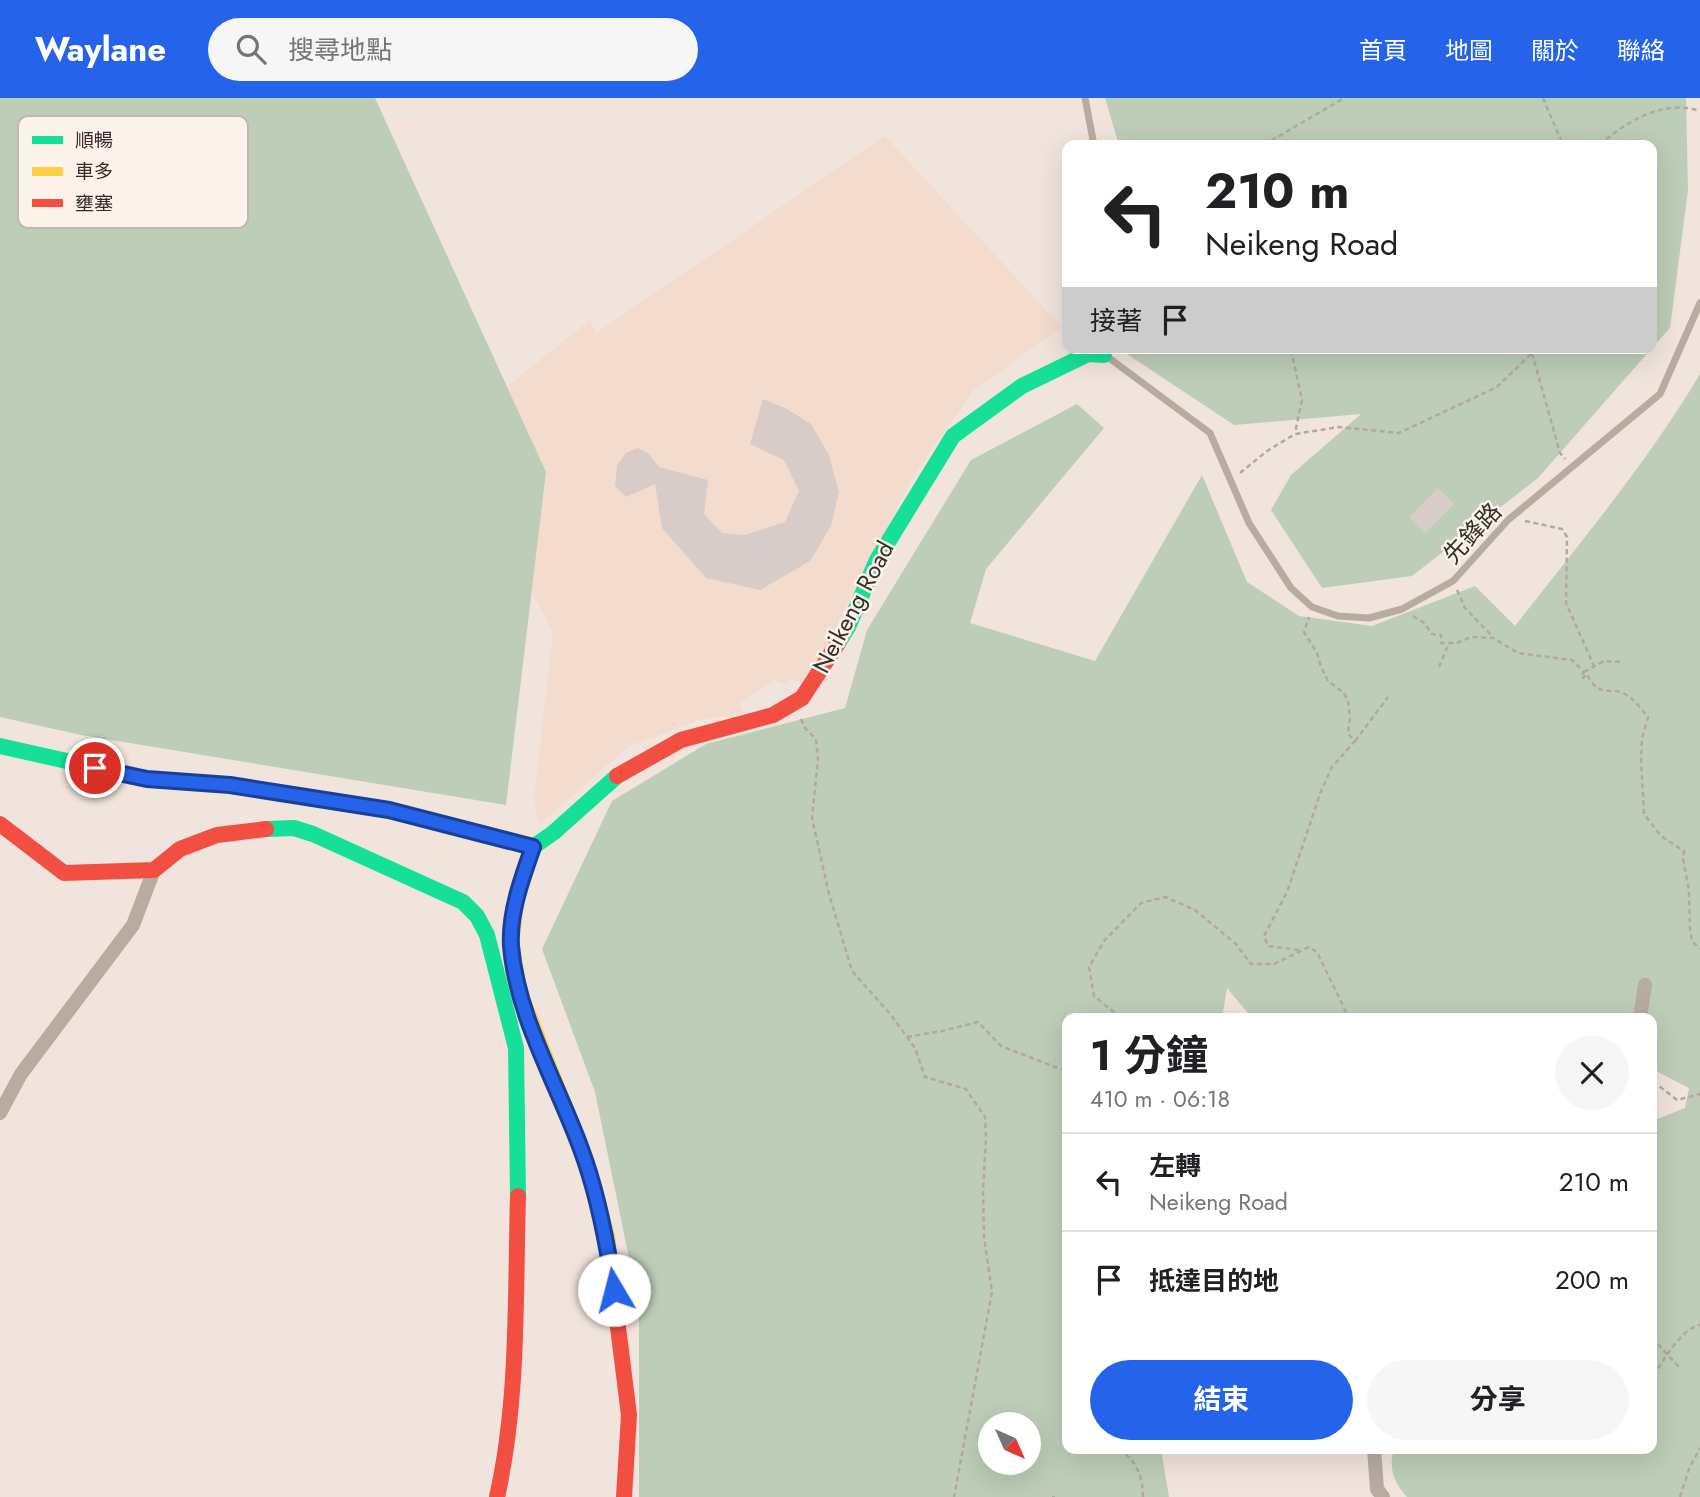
<!DOCTYPE html>
<html lang="zh-TW">
<head>
<meta charset="utf-8">
<style>
  :root { --surface:#fff; --page:#f6f6f6; --text:#202124; --muted:#757577; --line:#e0e0e0; --accent:#2563eb }
  body { margin:0; font-family:Jost,"Noto Sans TC",sans-serif; background:var(--page); color:var(--text); height:100vh; display:flex; flex-direction:column; font-size:26px; white-space:nowrap }
  * { box-sizing:border-box; margin:0 }
  p { font-size:23px; color:var(--muted) }
  .icon { flex:none; width:38px; height:38px; fill:none; stroke:currentColor; stroke-width:2; stroke-linecap:round; stroke-linejoin:round }
  .map { position:relative; flex:1; overflow:hidden }
  .sheet { position:absolute; left:1062px; top:915px; width:595px; height:441px; display:flex; flex-direction:column; background:var(--surface); border-radius:14px; box-shadow:0 7px 28px #0002 }
  .sheet>* { flex:none }
  .top-card { position:absolute; left:1062px; top:42px; width:595px; height:214px; border-radius:14px; box-shadow:0 7px 28px #0002; background:#fff; color:var(--text); overflow:hidden }
  .needle { width:46px; rotate:135deg }
  .controls { position:absolute; left:978px; top:1314px; display:grid; gap:14px }
  .controls a { display:grid; place-items:center; width:63px; height:63px; border-radius:50%; background:var(--surface); box-shadow:0 7px 28px #0002; font-size:35px }
  .pin { position:absolute; display:grid; place-items:center; width:60px; height:60px; color:#fff; margin:-30px; border:4px solid #fff; border-radius:50%; box-shadow:0 2px 7px #0007 }
  .me { position:absolute; width:77px; margin:-38px; rotate:352deg; stroke-linejoin:round; filter:drop-shadow(0 0 5px #0008) }
  .turn { display:flex; align-items:center; gap:24px; height:147px; padding:0 28px; font-size:32px }
  .turn .icon { width:91px; height:91px; stroke-width:2.5 }
  .turn b { display:block; font-size:49px; line-height:60px }
  .then { display:flex; align-items:center; height:66px; padding:0 28px; background:#0003; gap:14px; font-size:26px }
  .round { display:grid; place-items:center; flex:none; width:74px; height:74px; border-radius:37px; background:var(--page) }
  .summary { display:flex; align-items:center; justify-content:space-between; height:119px; padding:0 28px }
  h1 { font-size:42px; font-weight:700; line-height:52px }
  .action { display:flex; gap:14px; margin-top:auto; padding:14px 28px }
  .action a { flex:1; height:80px; border-radius:42px; background:var(--accent); color:#fff; font-size:28px; font-weight:700; line-height:80px; text-align:center }
  .action a+a { background:var(--page); color:var(--text) }
  ul { padding:0; list-style:none }
  li { display:flex; align-items:center; gap:21px; height:98px; padding:0 28px; border-top:2px solid var(--line) }
  li div { flex:1 }
  li b { display:block; font-size:26px }
  li em { font-style:normal }
  header { display:flex; align-items:center; gap:42px; box-sizing:border-box; height:98px; padding:0 35px; background:var(--accent); color:#fff }
  header strong { font-size:33px }
  nav { display:flex; gap:38px; margin-inline-start:auto; font-size:24px }
  .search { width:490px; height:63px; background:var(--page); display:flex; align-items:center; gap:18px; box-sizing:border-box; padding:0 24px; border-radius:38px; color:var(--muted); font-size:26px }
  .map>svg:first-child { display:block }
  .built { fill:#f3dcce }
  .forest { fill:#bdcdb7; fill-rule:evenodd }
  .building { fill:#d7ccc7 }
  .lines { fill:none; stroke-linecap:round; stroke-linejoin:round }
  .path { stroke:#b3a8a1; stroke-width:2.5; stroke-dasharray:5 3.5; stroke-linecap:butt }
  .lane { stroke:#b8aca1; stroke-width:7 }
  .street { stroke:#b8aca1; stroke-width:14 }
  .fast { stroke:#16e098; stroke-width:16 }
  .slow { stroke:#ffcf43; stroke-width:16 }
  .jam { stroke:#f24e42; stroke-width:16 }
  .route-casing { stroke:#184099; stroke-width:18 }
  .route { stroke:#2563eb; stroke-width:12 }
  .labels { text-anchor:middle; dominant-baseline:central; stroke-width:5; stroke-linejoin:round; paint-order:stroke }
  .street-label { font-size:24px; fill:#372e28; stroke:#fcf3ec }
  .key { fill:#fcf3ec; stroke:#c1b8b1; stroke-width:2 }
  .key-label { font-size:19px; fill:#372e28 }
</style>
</head>
<body>
<header>
<strong>Waylane</strong>
<div class="search"><svg class="icon" aria-label="search" viewBox="0 0 24 24"><circle cx="10" cy="10" r="6"/><path d="M15 15l6 6"/></svg>搜尋地點</div>
<nav><a>首頁</a><a>地圖</a><a>關於</a><a>聯絡</a></nav>
</header>
<div class="map">
<svg width="1700" height="1399" viewBox="0 0 1700 1399">
  <rect width="100%" height="100%" fill="#f1e4dc"/>
  <path class="built" d="M885,38l177,191 -89,64 -59,84 -103,200 -9,9 -10,-5 -10,5 -7,-4 -36,24 4,9 -46,8 -68,25 -90,79 -5,-26 19,-167 -104,-199 141,-113 6,13z"/>
  <path class="forest" d="M0,0h375l171,374 -40,333 -425,-70 -81,-18z
    M1105,0h581l2,92 -18,138 -18,20v-203h-533z
    M1124,250h528l-114,130 -126,98 -90,12 -51,-78 20,-35 70,-61 -127,11 -110,-73z
    M1700,276v1123h-293c-13,-14 -19,-29 -13,-48h258v-328l33,-13 4,-20 -37,-19v-51h-400l-25,-30 -5,30h-154v431h93l8,48h-530v-190l-44,-215 -53,-143 70,-148 94,-57 139,-36 22,-78 104,-170 106,-56 27,24 -118,141 -16,54 125,38 107,-186 45,107 52,34 73,10 103,-40 40,40c64,-82 132,-163 185,-252zM990,1326h39v39h-39z"/>
  <path class="building" d="M763,301l24,10 24,15 18,31 10,37 -8,34 -21,35 -50,29 -54,-12 -44,-50 -7,-44 -29,13 -11,-11 2,-21 9,-12 12,-5 11,6 10,13 49,13 -4,34 18,19 23,2 40,-13 14,-31 -15,-31 -34,-16z
    M1438,390l16,16 -29,29 -16,-16z"/>
  <g class="lines">
    <path class="path" d="M1543,0l20,47
      M1264,47l80,-47
      M1600,47c26,-24 64,-46 100,-34
      M1291,252l11,50 -7,33
      M1532,255l28,100 5,6
      M1240,375l27,-22 28,-17 44,-7 60,6 98,-46 40,-39
      M1525,423l37,8 5,8 -1,66 28,63
      M1457,492l8,18 28,29
      M1413,518l11,7 8,11 9,1v8h16l14,-6 22,1 25,15 54,7 12,12 -3,4 2,2 4,-4c13,27 24,10 41,22 8,5 14,14 20,21l-6,22 -1,21 3,54 17,22 23,15 -1,8 6,31 1,39 2,12 8,8
      M1439,569l10,-24
      M1584,574l20,-11 18,1
      M801,621l4,9 11,11 2,20 -6,59 17,76 23,77 39,44 24,33 10,29 41,12 19,28 1,21 -3,52 1,47 8,55 -38,205
      M1355,643l33,-44
      M1299,852l-31,-4 -4,-10 23,-44 34,-101 11,-24 23,-26 -7,-7 2,-16 -2,-17 -4,-8 -16,-12 -7,-14 -4,-14 -13,-21 5,-15
      M1121,920l-27,-22 -5,-29 15,-26 37,-38 24,-6 30,13 41,34 15,20h23l35,-17 8,5 32,66
      M907,939l35,-6 36,-9 23,24 67,26
      M1652,985l7,3 18,14 23,-6
      M1652,1197l3,9 -3,14
      M1652,1240l29,31
      M1654,1278c9,-16 28,-48 46,-51
      M1119,1351c17,11 24,28 24,48
      M1052,1399h3
      M1680,1399l9,-28 11,-21"/>
    <path class="lane" d="M1085,0l9,47
      M1105,257l105,78 39,90 42,65 21,19 26,9 31,2 33,-9 51,-28 55,-61 152,-126 40,-91"/>
    <path class="street" d="M1640,920l5,-33
      M0,1015l21,-39 112,-149 21,-55
      M1374,1351l3,40 6,8"/>
    <path class="fast" d="M838,545l10,-16 29,-67 76,-124 69,-50 66,-32 16,1
      M0,648l147,33 83,6 159,25 144,37 20,-14 64,-57
      M266,731l28,-1 19,6 150,68 14,14 10,19 29,113 2,148"/>
    <path class="slow" d="M533,749l-16,47 -6,51 9,48 62,157 25,86 10,83"/>
    <path class="jam" d="M617,678l64,-36 92,-25 29,-17 36,-55
      M0,726l64,49 90,-3 26,-21 37,-14 49,-6
      M617,1221l12,96 -5,82
      M497,1399c22,-98 18,-201 21,-301"/>
  </g>
  <g class="lines">
    <defs>
      <path id="route" d="M95,670l52,11 83,6 159,25 144,37c-11,31 -24,66 -22,99 6,71 46,137 70,203 17,45 26,93 33,141"/>
    </defs>
    <use href="#route" class="route-casing"/>
    <use href="#route" class="route"/>
  </g>
  <g class="labels">
    <g class="street-label">
      <text transform="translate(1472 435) rotate(-47)">先鋒路</text>
      <text transform="translate(853 509) rotate(-62)">Neikeng Road</text>
    </g>
  </g>
  <rect x="18" y="18" width="230" height="112" rx="10" class="key"/>
  <rect x="32" y="38" width="31" height="8" fill="#16e098"/>
  <rect x="32" y="69" width="31" height="9" fill="#ffcf43"/>
  <rect x="32" y="101" width="31" height="8" fill="#f24e42"/>
  <g class="key-label">
    <text x="75" y="49">順暢</text>
    <text x="75" y="80">車多</text>
    <text x="75" y="112">壅塞</text>
  </g>
</svg>
<div class="controls">
<a><svg class="needle" viewBox="-14 -14 28 28"><path d="M0-13l5 13h-10z" fill="#e53935"/><path d="M0 13l5-13h-10z" fill="#757577"/></svg></a>
</div>
<div class="pin" style="left:95px;top:670px;background:#d93025"><svg class="icon" aria-label="arrive" viewBox="0 0 24 24"><path d="M6 21V4h12l-3 4 3 4H6"/></svg></div>
<svg class="me" style="left:614px;top:1192px" viewBox="-20 -20 40 40"><circle r="19" fill="#fff"/><path d="M0-13L10 11 0 6-10 11z" fill="#2563eb"/></svg>
<div class="top-card">
<div class="turn"><svg class="icon" aria-label="left" viewBox="0 0 24 24"><path d="M17 20v-9H6M10 6l-5 5 5 5"/></svg><div><b>210 m</b>Neikeng Road</div></div>
<div class="then">接著<svg class="icon" aria-label="arrive" viewBox="0 0 24 24"><path d="M6 21V4h12l-3 4 3 4H6"/></svg></div>
</div>
<section class="sheet">
<div class="summary"><div><h1>1 分鐘</h1><p>410 m · 06:18</p></div><a class="round"><svg class="icon" aria-label="close" viewBox="0 0 24 24"><path d="M6 6l12 12M18 6L6 18"/></svg></a></div>
<ul>
<li><svg class="icon" aria-label="left" viewBox="0 0 24 24"><path d="M17 20v-9H6M10 6l-5 5 5 5"/></svg><div><b>左轉</b><p>Neikeng Road</p></div><em>210 m</em></li>
<li><svg class="icon" aria-label="arrive" viewBox="0 0 24 24"><path d="M6 21V4h12l-3 4 3 4H6"/></svg><div><b>抵達目的地</b></div><em>200 m</em></li>
</ul>
<div class="action"><a>結束</a><a>分享</a></div>
</section>
</div>
</body>
</html>
